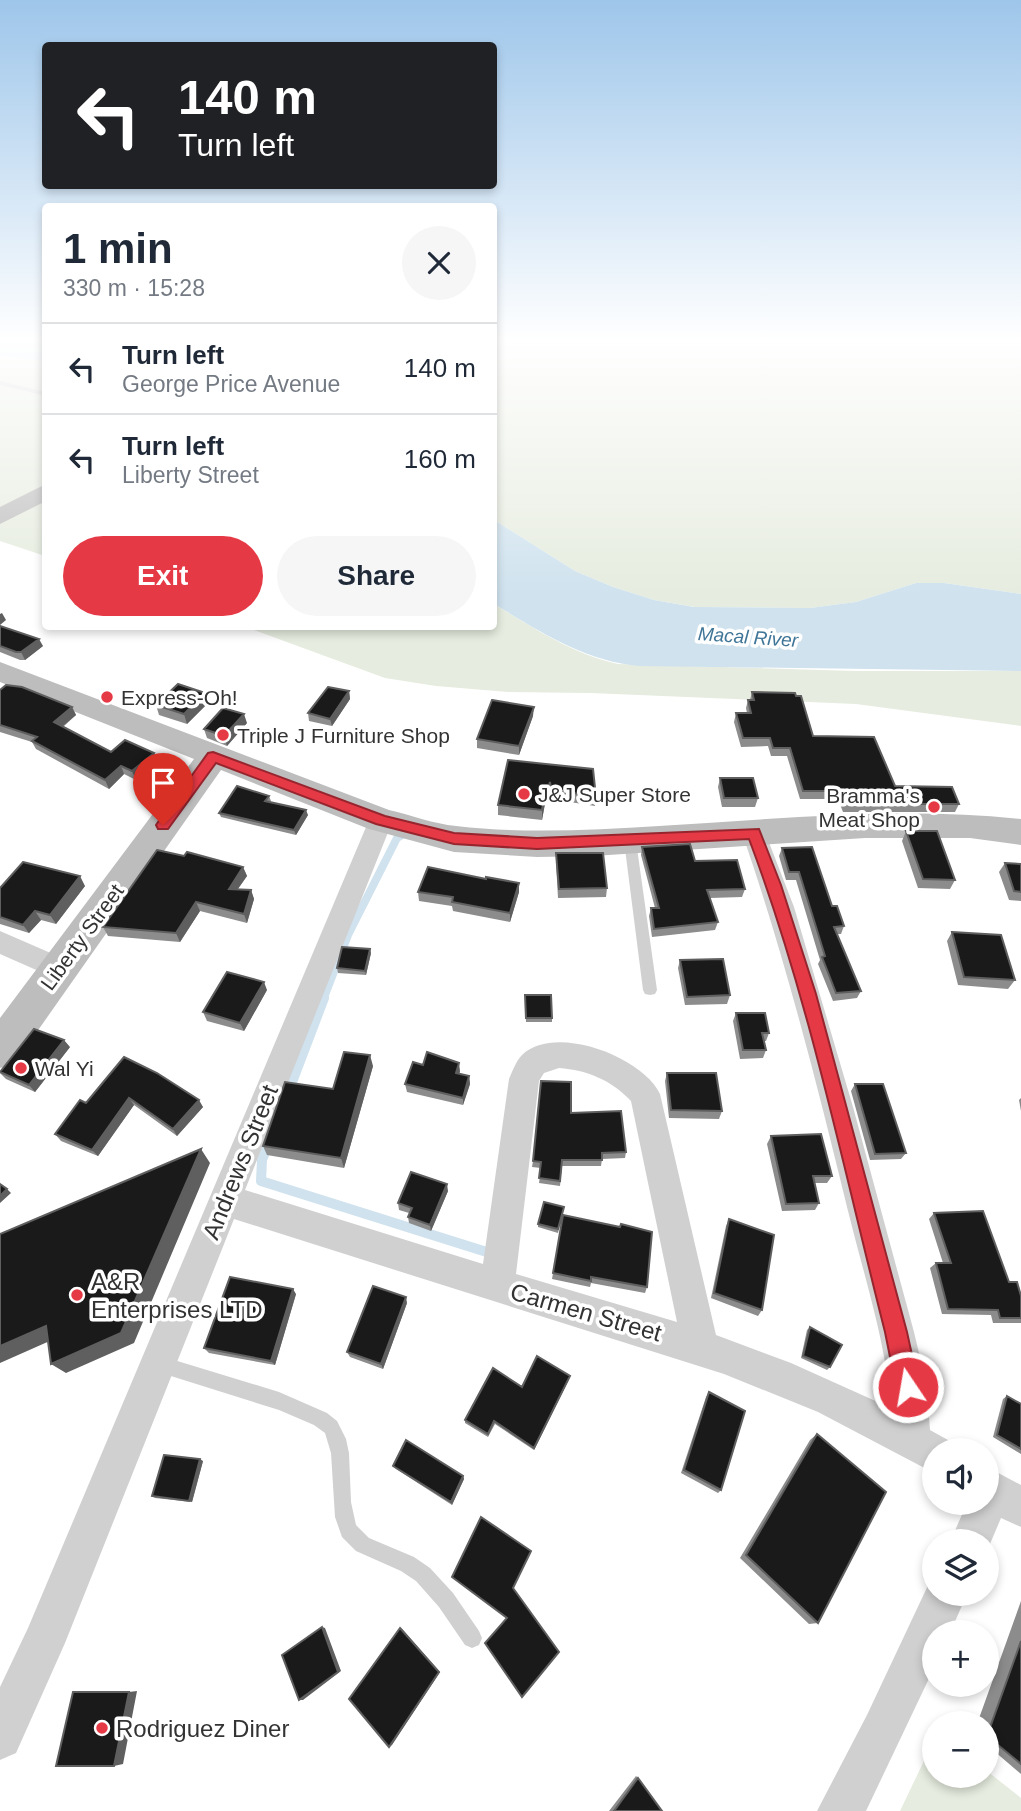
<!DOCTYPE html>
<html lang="en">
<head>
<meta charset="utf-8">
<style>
  :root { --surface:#fff; --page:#f6f6f7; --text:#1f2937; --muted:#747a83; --line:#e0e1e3; --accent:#e63946 }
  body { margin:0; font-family:Arial,sans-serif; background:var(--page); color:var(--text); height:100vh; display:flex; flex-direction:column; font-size:26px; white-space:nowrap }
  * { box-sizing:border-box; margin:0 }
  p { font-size:23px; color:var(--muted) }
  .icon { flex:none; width:38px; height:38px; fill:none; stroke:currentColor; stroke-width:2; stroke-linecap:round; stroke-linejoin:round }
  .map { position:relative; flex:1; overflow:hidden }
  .details { position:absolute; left:42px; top:203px; width:455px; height:427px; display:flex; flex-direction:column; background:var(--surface); border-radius:7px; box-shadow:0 4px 10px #0003 }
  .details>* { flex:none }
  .top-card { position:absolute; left:42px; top:42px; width:455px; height:147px; border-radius:7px; box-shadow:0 4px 10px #0003; background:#202124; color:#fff; overflow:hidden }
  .fabs { position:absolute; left:922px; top:1438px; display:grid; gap:14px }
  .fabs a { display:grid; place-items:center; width:77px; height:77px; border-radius:50%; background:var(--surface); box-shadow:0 4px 10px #0003; font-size:35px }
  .pin { position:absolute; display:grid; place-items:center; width:60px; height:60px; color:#fff; margin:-72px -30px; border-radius:50% 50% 50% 0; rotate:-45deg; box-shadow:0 0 7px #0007 }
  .pin .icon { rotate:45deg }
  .me { position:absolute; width:77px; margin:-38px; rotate:348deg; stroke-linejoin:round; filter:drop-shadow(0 0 5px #0008) }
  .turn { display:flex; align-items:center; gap:24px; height:147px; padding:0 21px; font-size:32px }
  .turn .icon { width:91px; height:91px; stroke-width:2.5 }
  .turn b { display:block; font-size:49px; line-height:60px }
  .round { display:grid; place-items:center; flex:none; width:74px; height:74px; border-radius:37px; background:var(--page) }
  .head { display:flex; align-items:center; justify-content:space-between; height:119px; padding:0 21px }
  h1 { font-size:42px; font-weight:600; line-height:52px }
  .button { display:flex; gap:14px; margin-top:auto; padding:14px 21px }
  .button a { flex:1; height:80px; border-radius:42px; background:var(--accent); color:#fff; font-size:28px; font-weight:600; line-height:80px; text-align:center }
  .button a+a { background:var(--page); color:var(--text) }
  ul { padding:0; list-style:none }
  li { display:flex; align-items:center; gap:21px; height:91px; padding:0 21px; border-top:2px solid var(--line) }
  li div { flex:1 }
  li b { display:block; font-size:26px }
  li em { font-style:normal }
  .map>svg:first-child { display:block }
  .green { fill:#e6ecdf }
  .water { fill:#cfe2ee }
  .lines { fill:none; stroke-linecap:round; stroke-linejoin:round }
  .stream-far1 { stroke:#cfe2ee; stroke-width:8 }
  .stream { stroke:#cfe2ee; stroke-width:10 }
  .lane { fill:#d0d0d0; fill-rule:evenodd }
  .street { fill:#d0d0d0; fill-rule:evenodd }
  .secondary { fill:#bdbdbd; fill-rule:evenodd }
  .wall { fill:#8c8c8c }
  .shaded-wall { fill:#5f5f5f }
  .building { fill:#1a1a1a; stroke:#5f5f5f; stroke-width:2 }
  .route { fill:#e63946; stroke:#96252e; stroke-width:2 }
  .poi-dot { fill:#e63946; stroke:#fff; stroke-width:2.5 }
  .labels { text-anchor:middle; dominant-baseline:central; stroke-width:7; stroke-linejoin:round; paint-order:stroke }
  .far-water-label { font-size:19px; font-style:italic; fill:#3f7597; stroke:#fff }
  .poi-label { font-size:21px; fill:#333; stroke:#fff; text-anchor:start }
  .street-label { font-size:21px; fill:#333; stroke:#fff }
  .near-street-label { font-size:24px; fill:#333; stroke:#fff }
  .near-poi-label { font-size:24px; fill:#333; stroke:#fff; text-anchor:start }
</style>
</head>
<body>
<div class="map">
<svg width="1021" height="1811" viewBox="0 0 1021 1811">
  <rect width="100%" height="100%" fill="#fff"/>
  <path class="green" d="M494,342h527v252l-77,-11h-28l-60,19 -46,6 -115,-1 -41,-7 -41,-13 -38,-16 -81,-51z
    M0,356l45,5v195l-45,-15z
    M494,604c38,23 80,51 124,60l237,7h166v55l-165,-22 -265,-11 -83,-1 -72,-6 -51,-8 -139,-51 248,-1z
    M934,1740v36h53v-5l34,27v13h-121z"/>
  <path class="water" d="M0,342h45v19l-45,-5z
    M494,520l81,51 38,16 41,13 40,7 116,1 46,-6 60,-19h28l77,11v77l-381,-5c-56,-5 -99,-34 -146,-62z"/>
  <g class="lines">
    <path class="stream-far1" d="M323,1000l25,-65 49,-97 8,-5"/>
    <path class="stream" d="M289,1090l35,-92
      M268,1145l-6,15 -1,21 232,73"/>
    <path class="lane" d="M0,381l46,11v4l-46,-11z
      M630,837l6,4 21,149 -2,4 -5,1 -5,-1 -2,-4 -19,-149z
      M161,1356l118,36 48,21 10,8 9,18 3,14 2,49 5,23 13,13 45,19 16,11 23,25 26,38 3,7 -3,7 -7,3 -7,-3 -26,-38 -23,-26 -15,-10 -45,-20 -14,-14 -7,-20 -4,-64 -6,-20 -11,-8 -35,-15 -124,-39 -3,-6 3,-6z"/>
    <path class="street" d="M381,811l9,3 3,6 -148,370 238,74 26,-185c3,-7 7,-18 13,-24 33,-32 121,2 138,39l56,241 75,28 100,45c-5,-66 -27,-132 -43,-197 -31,-127 -63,-254 -106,-378l3,-6 9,-3 9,3 31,80 59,200 61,225 13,55 3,43 18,10 4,11h-18v22l-116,-61 -94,-38 -490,-155 -169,424 -49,110 -16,7v-73l28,-59 341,-808 3,-6zM559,1068c28,2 52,12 72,33l46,221 -161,-48 23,-193 5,-8z
      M0,931l69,30 4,8 -4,8 -10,3 -59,-26z
      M987,1467l34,18v42l-20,-9 -14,33v-9h-37l17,-39h20z
      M934,1578v16h33l-17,39h-16v35l-68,143h-49l50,-96 64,-136z"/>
    <path class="secondary" d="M46,484v17l-46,23v-17z
      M0,662l389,148c22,5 45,14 67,16 68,8 135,4 203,0 120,-7 242,-20 362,-7v26l-51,-7h-105l-272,18 -56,1 -83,-5 -85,-23 -148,-59 -206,293 -15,5v-50l194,-259 -194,-77z"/>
  </g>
  <path class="wall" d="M0,626l43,20 -18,14h-5l-20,-8z
    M0,690l72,17 4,8 -13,12 48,25 43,1 3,8 -21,19 -12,-6 -15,15 -73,-40 -4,-7 -32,-10z
    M349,691l1,8 -18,27 -23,-5 -1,-8z
    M752,692l61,44 82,50 64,18 -4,8h-112l-5,-13h-38l-13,-43h-16l-3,-10 -27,1 -7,-25 2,-9h11l-1,-5 2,-8h2z
    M205,693l3,10 -21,21 -28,-9 -3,-10z
    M533,716l-14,39 -42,-7v-9z
    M247,723l-20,23 -20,-8 -3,-9z
    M508,760l88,37 -1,9 -44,-7 -1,-7 -2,6h-2l-4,22 -44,-5v-10z
    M720,778l38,20 -3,9h-33l-4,-20z
    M269,796l2,5 -1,1 38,13 -12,20 -75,-18 -2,-4z
    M906,831l49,49 -5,9 -32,-1 -16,-47z
    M642,847l53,14 50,28 -3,8 -32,1 8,24 -3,8 -63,7 -3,-21 2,-8h4l-14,-53z
    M782,848l50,58 12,20 -3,8h-4l24,57 -4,7 -24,3 -15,-37 2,-4 -24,-80h-10l-7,-24z
    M556,853l51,35 -1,9 -48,1 -2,-35z
    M184,856l59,11 4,9 -9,13 13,1 3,9 -7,24 -47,-12 -20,31 -72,-6 -5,-9z
    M1005,863l16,1v37l-12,-1 -10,-28z
    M486,879l33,13 -9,30 -57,-11 -1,-5 -33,-5 -1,-9z
    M85,886l-29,38 -15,-4 -12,13 -29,-9v-36z
    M952,932l63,48 -7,9 -50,-4 -11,-44z
    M371,953l-5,22 -28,-2 -1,-5z
    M680,960l50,35 -3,9 -42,1 -7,-37z
    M267,990l-23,41 -37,-10 -4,-9z
    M525,995l27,23v4h-26z
    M736,1013l33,20 -3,8h-2l2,9 -3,8 -23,1 -7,-38z
    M70,1047l-35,45 -29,-13 -6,-6z
    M124,1057l79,50 -26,29 -43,-31 -36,51 -37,-15 -6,-7 31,-31z
    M423,1065l37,6 -1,3 10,2 1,8 -7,21 -56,-13 -2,-8z
    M373,1066l-29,102 -77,-13 -4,-9 70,-57z
    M667,1073l55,38 -3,8 -50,-1 -4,-37z
    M855,1084l51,69 -5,6 -31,1 -19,-69z
    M1021,1098v13l-2,-11z
    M571,1113l55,39 -1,6 -23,1 -1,7h-39l-2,20 -21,-3 2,-15 -9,-1 1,-6z
    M771,1136l61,40 -5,7h-13l5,20 -4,7 -33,1 -15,-67z
    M448,1191l-17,40 -22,-8 -1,-6 1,-4 -10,-3 -1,-7z
    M563,1211l-5,22 -20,-6v-3z
    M934,1213l75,69 12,14v27h-28l-2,-8 -49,-1 -12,-46 6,-5h7l-14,-44z
    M563,1215l84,72 -2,6 -54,-10 -1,4 -38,-8z
    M729,1219l33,91 -4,6 -47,-18 15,-72z
    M296,1294l-21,71 -66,-12 -5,-5z
    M407,1303l-24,66 -33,-12 -3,-5z
    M810,1327l20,40 -3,3 -26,-12 6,-28z
    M569,1379l-35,71 -39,-26 -7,13 -23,-14v-3l57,-33z
    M709,1392l12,98 -3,3 -37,-20 25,-76z
    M1007,1396l14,8v50l-28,-17 10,-38z
    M817,1434l1,189 -9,1 -69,-66 70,-118z
    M203,1461l-11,41 -37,-4 -3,-2z
    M393,1466l70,10 1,3 -12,26 -56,-36z
    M1021,1601v173l-34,-29v-21h-10z
    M636,1776l2,2 24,33h-53z"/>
  <path class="shaded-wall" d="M2,613l4,7 -6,5v-11z
    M39,639l4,7 -18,14 -4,-8z
    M349,691l1,8 -18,27 -2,-7z
    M205,693l3,10 -21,21 -3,-10z
    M72,707l4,8 -18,15 -4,-8z
    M534,707l-1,9 -14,39v-9z
    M244,714l3,9 -20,23 -3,-10z
    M154,753l3,8 -21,19 -4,-9z
    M121,766l3,8 -15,15 -4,-9z
    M546,789v9l-4,22v-10z
    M306,810l2,5 -12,20 -2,-5z
    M243,867l4,9 -15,21 -3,-8z
    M80,876l5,10 -29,38 -6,-9z
    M519,883v9l-9,30v-9z
    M251,890l3,9 -7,24 -3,-9z
    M196,902l4,9 -20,31 -4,-9z
    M35,911l6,9 -12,13 -6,-8z
    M370,949l1,4 -5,22 -1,-4z
    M264,982l3,8 -23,41 -4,-8z
    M64,1040l6,7 -35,45 -6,-7z
    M370,1055l3,11 -29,102 -3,-10z
    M459,1063l1,8 -3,10 -1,-8z
    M469,1076l1,8 -7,21v-7z
    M129,1098l5,7 -36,51 -6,-6z
    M199,1100l4,7 -26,29 -4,-7z
    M201,1149l9,14 -76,180 -68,30 -15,-9z
    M447,1184l1,7 -17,40 -1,-6z
    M7,1189l4,4 -11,10v-7z
    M293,1289l3,5 -21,71 -4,-4z
    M406,1297l1,6 -24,66 -2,-5z
    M46,1326l15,10 -61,27v-17z
    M570,1376l-1,3 -35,71v-2z
    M200,1459l3,2 -11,41 -3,-1z
    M463,1476l1,3 -12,26 -1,-3z
    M322,1627l3,1 16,43 -38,29h-4z
    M400,1628l2,1 38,43 -48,73 -3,2z
    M137,1691l-14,73 -9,2 15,-74z"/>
  <path class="building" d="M0,626l39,13 -18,13h-5l-16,-6z
    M178,684l27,9 -21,21 -28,-9z
    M6,685l16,2 50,20 -18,15 57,30 14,-12 29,13 -22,18 -11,-5 -16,14 -73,-39 5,-4 -37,-12v-35z
    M328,687l21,4 -19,28 -22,-6z
    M752,692l43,1 1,3h5l12,40 61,1 21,49 57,1 7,17h-113l-5,-13h-38l-13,-43h-17l-3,-10h-27l-7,-25h15l-3,-13h6z
    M492,700l42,7 -15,39 -42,-7z
    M223,708l21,6 -20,22 -20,-7z
    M508,760l85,9 3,28 -45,-8 -1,-7 -2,7h-2l-4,21 -44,-5z
    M720,778h33l5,20h-34z
    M237,786l32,10 -4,5 41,9 -12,20 -75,-17z
    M906,831h31l18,49 -32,-1z
    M690,844l5,17 42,-1 8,29 -38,1 11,32 -64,7 -3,-21h8l-17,-61z
    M812,847l20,59h5l7,20 -10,1 27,64 -25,2 -14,-36 3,-1 -26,-84h-10l-7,-24z
    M157,850l27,6 3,-4 56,15 -14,22 22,1 -7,24 -48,-12 -20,31 -73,-6z
    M556,853h47l4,35 -48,1z
    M23,862l57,14 -30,39 -15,-4 -12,14 -23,-8v-29z
    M1005,863l16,1v28l-7,-1z
    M428,867l58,12v-2l33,6 -9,30 -58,-11 1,-5 -35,-5z
    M952,932l49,3 14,45 -51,-3z
    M342,947l28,2 -5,22 -28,-3z
    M723,959l7,36 -43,2 -7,-37z
    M227,972l37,10 -24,41 -37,-11z
    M525,995h26l1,23h-26z
    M736,1013h29l4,20h-7l4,17h-23z
    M34,1029l30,11 -35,45 -29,-13z
    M344,1052l26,3 -29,103 -78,-12 22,-64 48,7z
    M427,1052l32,11 -3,10 13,3 -6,22 -58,-14 8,-22 10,3z
    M124,1057l33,16 42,27 -26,29 -44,-31 -37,52 -37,-16 25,-34 6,3z
    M667,1073h49l6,38 -51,-1z
    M541,1081l30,1v31l50,-2 5,41 -24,1v7h-40l-2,21 -21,-3 2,-16 -8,-1z
    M855,1084h28l23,69 -31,1z
    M821,1134l11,42h-19l6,27 -33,1 -15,-68z
    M201,1149l-80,184 -70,31 -5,-38 -46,20v-112z
    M411,1172l36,12 -17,41 -22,-8 4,-9 -14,-5z
    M0,1184l7,5 -7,7z
    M544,1202l20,5 -6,22 -20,-5z
    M983,1211l26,71h8l4,14v22h-21l-2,-8 -50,-1 -12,-46h15l-17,-50z
    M563,1215l57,12 1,-3 31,8 -5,55 -56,-10v4l-38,-8z
    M729,1219l45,16 -12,75 -48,-17z
    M230,1277l63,12 -22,72 -67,-13z
    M373,1286l33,11 -25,67 -34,-12z
    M810,1327l32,18 -12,22 -27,-11z
    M537,1356l33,20 -36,72 -40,-27 -6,13 -23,-14 28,-52 29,19z
    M709,1392l36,19 -24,79 -37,-20z
    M1007,1396l14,8v45l-24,-14z
    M817,1434l69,58 -68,131 -72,-68z
    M406,1440l57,36 -12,26 -58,-36z
    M164,1455l36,4 -11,42 -37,-5z
    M481,1517l50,34 -18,37 46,64 -37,45 -37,-54 22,-25 -55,-41z
    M322,1627l16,45 -39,28 -17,-45z
    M400,1628l39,44 -50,75 -40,-48z
    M1021,1641v123l-34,-28z
    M73,1692h56l-15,74h-58z
    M638,1778l24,33h-48z"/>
  <linearGradient id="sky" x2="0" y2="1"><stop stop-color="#9ec6ea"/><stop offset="0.57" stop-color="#fff"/><stop offset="1" stop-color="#fff" stop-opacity="0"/></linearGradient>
  <rect width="1021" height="596" fill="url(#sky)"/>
  <path class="route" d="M213,752l172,64 69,17 83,5 222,-9 22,56 35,109 91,338 12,55 -3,8 -8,3 -8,-3 -4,-8 -11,-55c-42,-165 -76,-334 -136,-493l-212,10 -83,-5 -78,-20 -160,-61 -48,66h-10l-2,-4 2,-3 50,-69z"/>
  <g class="poi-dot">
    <circle cx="107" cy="697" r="7"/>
    <circle cx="223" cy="735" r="7"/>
    <circle cx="524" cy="794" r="7"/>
    <circle cx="934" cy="807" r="7"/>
    <circle cx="21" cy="1068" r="7"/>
    <circle cx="77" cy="1295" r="7"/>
    <circle cx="102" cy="1728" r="7"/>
  </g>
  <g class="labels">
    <g class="far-water-label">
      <text transform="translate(748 637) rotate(4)">Macal River</text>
    </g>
    <g class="poi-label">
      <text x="121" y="697">Express-Oh!</text>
      <text x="237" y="735">Triple J Furniture Shop</text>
      <text x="538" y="794">J&amp;J Super Store</text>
      <text x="920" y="795" text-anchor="end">Bramma's<tspan x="920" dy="24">Meat Shop</tspan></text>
      <text x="35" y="1068">Wal Yi</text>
    </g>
    <g class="street-label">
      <text transform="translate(82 937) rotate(-54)">Liberty Street</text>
    </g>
    <g class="near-street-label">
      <text transform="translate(240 1162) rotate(-68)">Andrews Street</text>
      <text transform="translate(586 1312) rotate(16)">Carmen Street</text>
    </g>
    <g class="near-poi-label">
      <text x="91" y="1281">A&amp;R<tspan x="91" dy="28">Enterprises LTD</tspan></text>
      <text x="116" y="1728">Rodriguez Diner</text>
    </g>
  </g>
</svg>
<div class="fabs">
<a><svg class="icon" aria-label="sound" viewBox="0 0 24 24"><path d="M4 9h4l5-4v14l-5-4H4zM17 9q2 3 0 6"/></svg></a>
<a><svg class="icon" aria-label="layers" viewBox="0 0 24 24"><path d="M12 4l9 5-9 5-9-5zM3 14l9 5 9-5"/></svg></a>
<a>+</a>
<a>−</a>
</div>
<div class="pin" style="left:163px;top:825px;background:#d93025"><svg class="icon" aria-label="arrive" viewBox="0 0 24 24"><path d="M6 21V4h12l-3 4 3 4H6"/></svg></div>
<svg class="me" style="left:908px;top:1387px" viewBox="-20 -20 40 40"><circle r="17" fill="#e63946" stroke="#fff" stroke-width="3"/><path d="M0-11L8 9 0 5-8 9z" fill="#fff"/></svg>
<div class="top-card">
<div class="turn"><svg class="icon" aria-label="left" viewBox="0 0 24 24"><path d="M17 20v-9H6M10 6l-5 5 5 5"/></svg><div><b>140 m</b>Turn left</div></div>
</div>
<section class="details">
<div class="head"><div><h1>1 min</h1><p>330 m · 15:28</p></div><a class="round"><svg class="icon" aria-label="close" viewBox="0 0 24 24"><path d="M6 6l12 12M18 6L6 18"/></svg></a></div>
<ul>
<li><svg class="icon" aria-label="left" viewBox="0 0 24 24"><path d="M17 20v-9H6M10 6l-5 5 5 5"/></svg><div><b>Turn left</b><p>George Price Avenue</p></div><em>140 m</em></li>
<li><svg class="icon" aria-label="left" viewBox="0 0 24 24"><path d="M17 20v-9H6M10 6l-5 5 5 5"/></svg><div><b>Turn left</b><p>Liberty Street</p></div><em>160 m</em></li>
</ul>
<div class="button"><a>Exit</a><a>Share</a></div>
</section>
</div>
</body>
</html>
